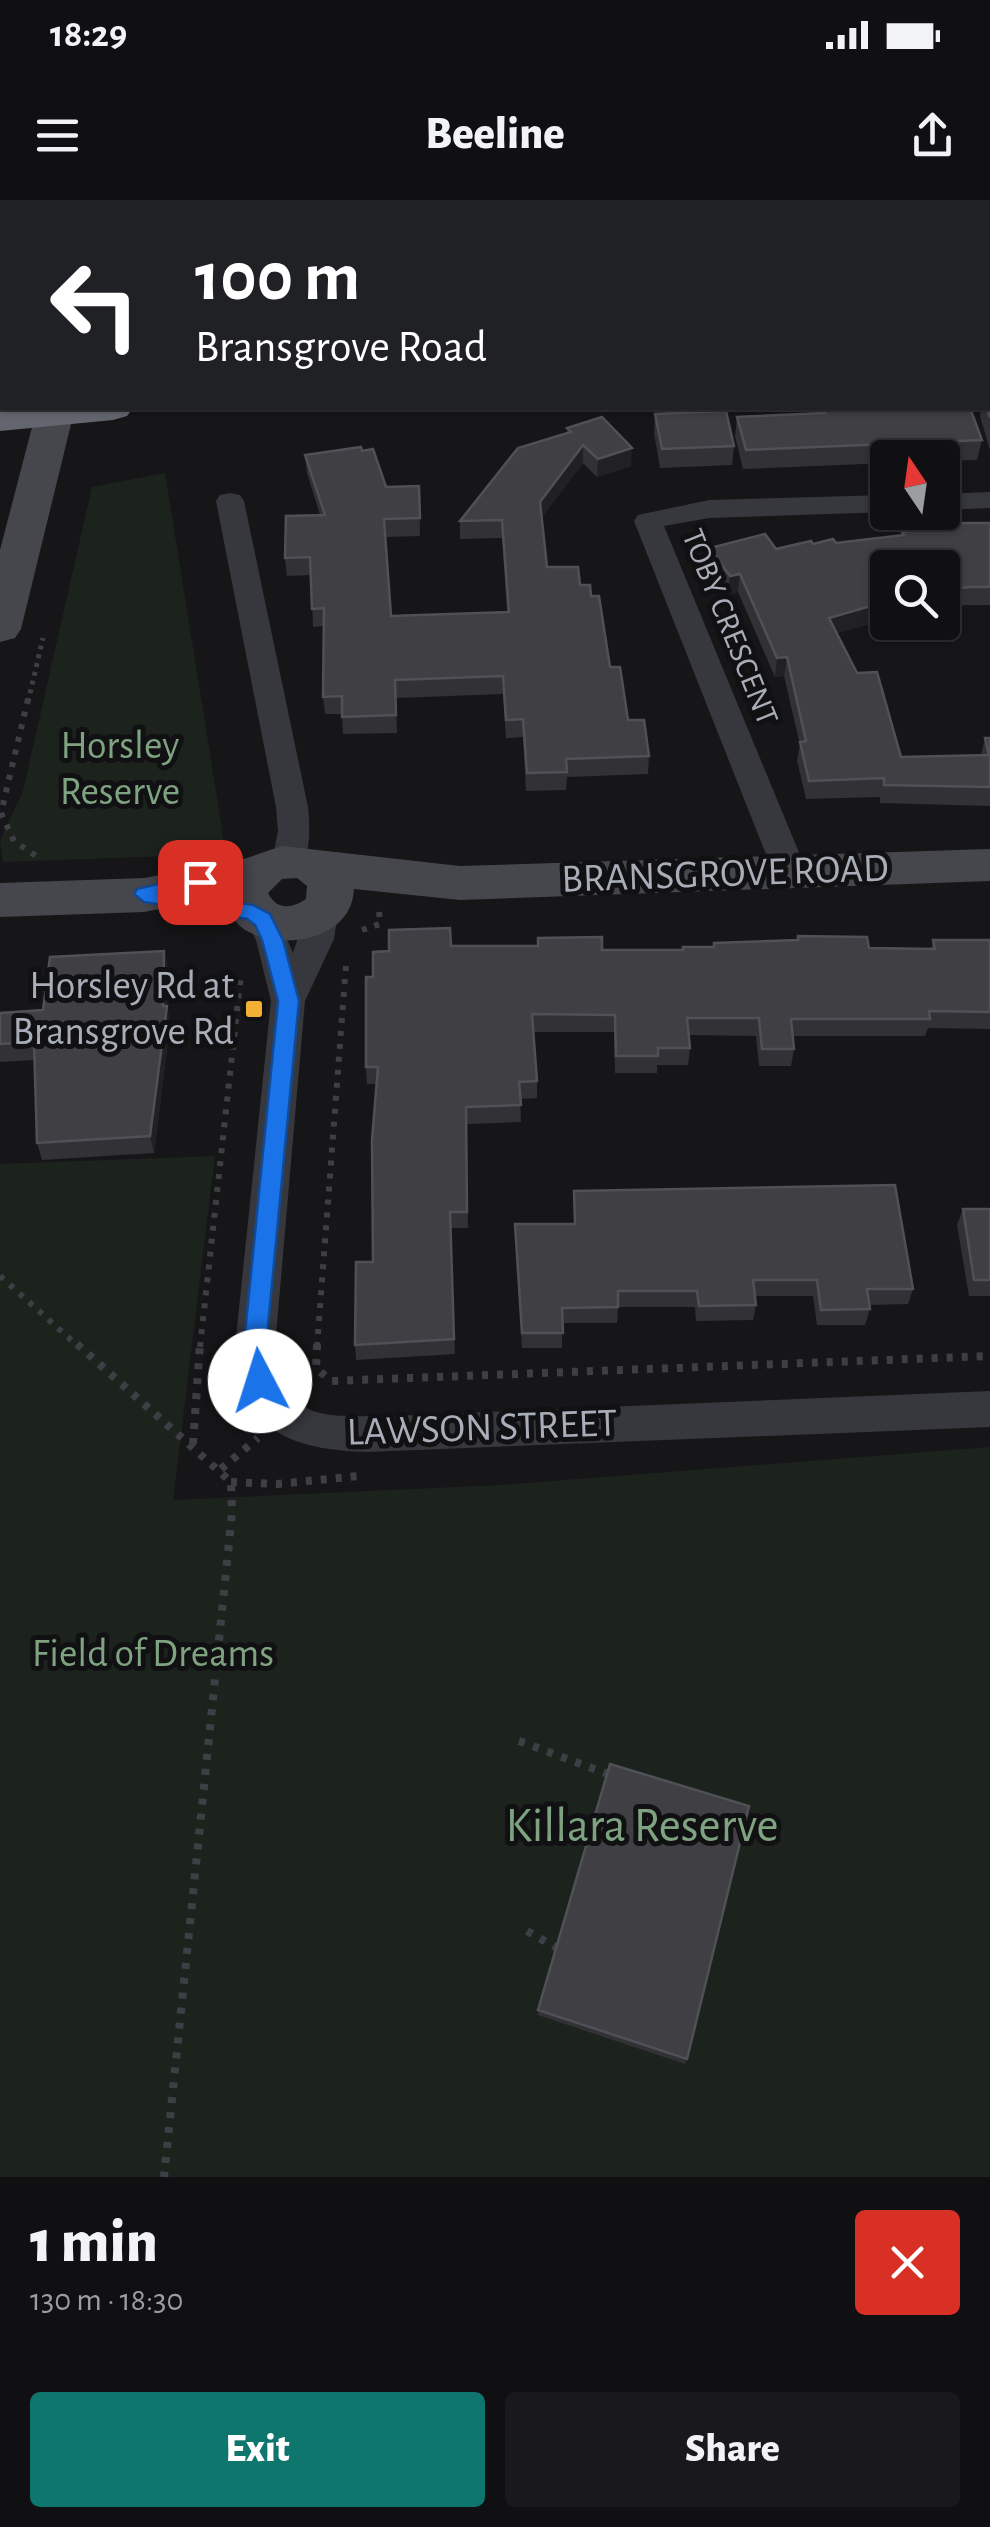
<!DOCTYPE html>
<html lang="en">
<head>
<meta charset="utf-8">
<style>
  :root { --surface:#101012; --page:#19191b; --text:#f1f3f6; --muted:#9c9d9f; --line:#303032; --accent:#0f766e }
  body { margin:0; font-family:"Alegreya Sans",sans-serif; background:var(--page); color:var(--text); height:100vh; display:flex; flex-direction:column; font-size:38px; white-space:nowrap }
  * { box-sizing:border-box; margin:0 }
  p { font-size:32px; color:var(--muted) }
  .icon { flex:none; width:55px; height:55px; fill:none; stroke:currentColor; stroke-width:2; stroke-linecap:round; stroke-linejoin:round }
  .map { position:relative; height:1977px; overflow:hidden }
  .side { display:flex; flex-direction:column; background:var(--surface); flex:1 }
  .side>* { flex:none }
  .guide { position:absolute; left:0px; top:0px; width:990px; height:210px; box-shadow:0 2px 8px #0004,0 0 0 2px var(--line); background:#202124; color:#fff; overflow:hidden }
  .needle { width:65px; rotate:347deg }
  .buttons { position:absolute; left:870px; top:240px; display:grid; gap:20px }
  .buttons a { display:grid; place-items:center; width:90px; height:90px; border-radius:10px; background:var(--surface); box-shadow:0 2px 8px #0004,0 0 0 2px var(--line); font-size:50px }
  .pin { position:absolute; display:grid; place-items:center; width:85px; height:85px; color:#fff; margin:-42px; border-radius:20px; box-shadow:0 5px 15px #0006 }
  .me { position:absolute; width:110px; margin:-55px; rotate:355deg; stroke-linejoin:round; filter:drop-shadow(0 0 8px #0008) }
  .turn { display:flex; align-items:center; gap:35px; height:210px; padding:0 30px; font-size:45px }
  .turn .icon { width:130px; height:130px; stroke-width:2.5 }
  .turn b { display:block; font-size:70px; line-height:85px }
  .round { display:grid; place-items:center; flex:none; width:105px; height:105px; border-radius:10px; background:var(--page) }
  .summary { display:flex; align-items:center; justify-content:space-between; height:170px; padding:0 30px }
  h1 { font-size:60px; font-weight:800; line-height:75px }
  .cta { display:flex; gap:20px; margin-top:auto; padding:20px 30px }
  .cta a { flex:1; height:115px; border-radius:10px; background:var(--accent); color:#fff; font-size:40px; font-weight:800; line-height:115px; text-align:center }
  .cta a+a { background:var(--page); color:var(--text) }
  .status { display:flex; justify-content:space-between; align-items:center; height:70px; padding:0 50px; background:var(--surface); direction:ltr }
  .status svg { height:28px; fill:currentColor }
  header { display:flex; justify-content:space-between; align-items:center; height:130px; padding:0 30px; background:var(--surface); font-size:45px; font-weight:800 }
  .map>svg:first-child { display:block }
  .built { fill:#222225 }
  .green { fill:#1c231d }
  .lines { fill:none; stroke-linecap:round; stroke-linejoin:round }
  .path-far2 { stroke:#3d3f44; stroke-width:5; stroke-dasharray:4 5; stroke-linecap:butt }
  .path-far1 { stroke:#3d3f44; stroke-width:6; stroke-dasharray:5 8; stroke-linecap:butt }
  .path { stroke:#3d3f44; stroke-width:8; stroke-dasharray:6 9; stroke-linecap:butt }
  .minor { fill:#37383d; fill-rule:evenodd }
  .secondary { fill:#45474d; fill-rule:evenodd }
  .motorway { fill:#63666e; fill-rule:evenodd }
  .wall { fill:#323236 }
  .shaded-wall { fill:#212124 }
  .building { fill:#3f3f44; stroke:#4f5156; stroke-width:2.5 }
  .route { fill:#1a73e8; stroke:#114b97; stroke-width:2.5 }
  .poi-dot { fill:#f2b134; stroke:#111113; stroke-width:4 }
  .labels { text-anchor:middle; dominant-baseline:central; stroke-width:10; stroke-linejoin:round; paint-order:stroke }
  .far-street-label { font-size:32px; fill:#a8adb8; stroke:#111113 }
  .park-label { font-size:40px; fill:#7fa381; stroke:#111113 }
  .street-label { font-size:40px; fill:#a8adb8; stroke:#111113 }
  .poi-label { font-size:40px; fill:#a8adb8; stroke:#111113; text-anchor:end }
  .near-park-label { font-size:48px; fill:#7fa381; stroke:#111113 }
</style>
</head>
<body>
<div class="status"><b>18:29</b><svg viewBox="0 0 49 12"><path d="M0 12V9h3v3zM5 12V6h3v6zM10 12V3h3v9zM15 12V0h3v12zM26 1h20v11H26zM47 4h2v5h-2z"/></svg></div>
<header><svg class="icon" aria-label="menu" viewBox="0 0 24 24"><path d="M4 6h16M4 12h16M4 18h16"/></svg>Beeline<svg class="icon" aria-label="share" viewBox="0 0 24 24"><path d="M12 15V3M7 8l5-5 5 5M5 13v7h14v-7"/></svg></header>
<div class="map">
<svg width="990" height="1977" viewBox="0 0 990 1977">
  <rect width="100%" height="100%" fill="#161618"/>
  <path class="built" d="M153,0h837v19l-2,-17z"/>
  <path class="green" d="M165,273l61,381 -223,8 -3,-21 23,-50 69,-304z
    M215,956l-42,344 328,-15 489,-38v730h-990v-1013z"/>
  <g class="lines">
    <path class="path-far2" d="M28,502l15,-64"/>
    <path class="path-far1" d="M28,499l-27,114 13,28 25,17
      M362,730l18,-6 -1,-13
      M0,1076l79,71
      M200,1147l41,-373
      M317,1147l29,-382"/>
    <path class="path" d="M77,1144l154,138 1,31 -68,664
      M317,1144l-1,24 15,13 659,-25
      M193,1244l7,-100
      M221,1269l37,-31
      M231,1282l46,2 82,-8
      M519,1541l89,33
      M527,1731l30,17"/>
    <path class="minor" d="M990,292v16l-48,2v-16z
      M230,293l10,2 4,6 64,306c2,21 3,44 -8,63l-12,4 -12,-4 -4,-8 6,-31 -2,-24 -60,-306 4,-6z
      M888,295v17l-179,6 -45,8 143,346 -5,8 -12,4 -12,-4 -5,-8 -139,-351 4,-6 71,-15z
      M321,701l12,3 5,9 -4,26 -29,62 -30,346c8,77 52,69 116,69l599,-25v36l-624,25c-78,-3 -123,-21 -131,-105l36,-346 -15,-61 -10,-20 5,-9 12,-3 12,3 18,42 16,-49z"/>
    <path class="secondary" d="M90,0h34v2h-33z
      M37,208h38l-54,221 -6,9 -15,4v-92z
      M282,646l178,20 530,-17v32l-530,19 -106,-11c-2,51 -72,63 -109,41 -12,-8 -17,-21 -22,-33l-79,15 -144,5v-34l144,-5 100,-19zM297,678l10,8 -1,13c-14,9 -29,12 -38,-6l14,-14z"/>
    <path class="motorway" d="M988,65h2v22h-2z
      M0,207l132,1h1l-6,8 -14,4 -113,11z"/>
  </g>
  <path class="wall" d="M280,0h449l-48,2h-401z
    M990,197v53l-10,-34 1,-8h7z
    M823,208l159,32 -5,20 -35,1v-3h-54v5l-145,6 -8,-33 2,-19 86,-4z
    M655,214l79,32 -2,19 -72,3 -6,-35z
    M567,228l64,38 -34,11 -14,-14 -41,54 5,50 33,18 11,11 19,71 18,53 21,36 -1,18 -81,3 -1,13 -40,1 -3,-54 -17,1 -3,-44 -107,4 1,35 -54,1 -1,-20h-17l-2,-17 1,-71 -11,1 -2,-52 -24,1 -2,-18 35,-43 -13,-42 -2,-18 57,-4 24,36 33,-1 1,50 -34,1 5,79 116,-4 -5,-74 -42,1v-18l107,-88z
    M935,323h55v82h-24l-24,3v-40h-54v51l-51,14 64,124 80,-2 4,-17h5v68l-110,-3v-6l-74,2 -9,-39 3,-15 -16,-69 -9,1 -37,-85 -10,2 -20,-28 2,-18 66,1 37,-5 23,-1 65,-8 1,-3 32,-4z
    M933,740h57v89l-62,-1 -3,8h-132l1,13 -3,17h-32l-3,-30 -67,-1 1,13 -2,17h-31v8h-42l-1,-41h-81l4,49v17l-17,1 1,23 -55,2 2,104h-18l5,126 -99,6 -1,-15 18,-83 4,-178h-10l-1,-17 7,-90 78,-31 151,4 329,-1z
    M164,751l4,18 -1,38 3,17 -16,129 -112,7 -5,-17 -2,-83 -35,2v-49l43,-3z
    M574,991l339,98 -5,15 -39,1 1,4 -5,16h-48l-4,-29h-58l1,9 -3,15 -57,1 -1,-14h-77l-1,16h-55v25h-40l-7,-124h59z
    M963,1009h27v87h-21l-12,-71z
    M749,1606l-64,258 -147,-49v-5z"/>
  <path class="shaded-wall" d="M583,245v18l-43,57v-18z
    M632,248l-1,18 -34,11 1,-18z
    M740,374l-2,18 -10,2 2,-18z
    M888,401v18l-62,17 3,-18z
    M787,457l-3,19 -9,1 2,-19z
    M164,751l4,18 -1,38 3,17 -16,129 -4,-17 13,-130z"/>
  <path class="building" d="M287,0h84v2h-84z
    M988,197h2v20l-3,-9z
    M824,208h146l12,32 -236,10 -9,-33 88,-4z
    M726,211l8,35 -72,3 -7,-35z
    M602,217l30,31 -34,11 -15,-14 -43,57 7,65h31l2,18h10l1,11h8l11,71h10l8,53h16l5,36 -83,3 1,13 -40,1 -4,-54 -17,1 -3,-44 -108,4 1,35 -54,2v-21l-19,1 1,-89 -12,1 -2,-52 -25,1 1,-42 39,-1 -20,-60 56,-8 1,4 11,-2 13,38 33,-1 1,32 -36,1 7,97 118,-4 -7,-92 -42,1 58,-73 53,-16 -4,-4z
    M935,323h55v64h-20l-28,3v-22h-54v33l-59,17 28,55 20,-1 24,85 88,-2 -4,-17h5v49l-106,-2v-7l-75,3 -9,-39 6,-1 -19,-84 -10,1 -37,-84 -10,2 -20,-28 55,-14 11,15 35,-8 2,3 20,-5 3,4 68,-8 -2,-3 34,-5z
    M450,728l1,18h87v-8l64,-1v13h81v-3h31v-4l84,-3v-4l69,1 2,11 66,1 -2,-9h57v72l-61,-1 1,8h-139l3,30h-32l-3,-31h-72l3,30h-32v8h-42l-1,-41 -83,-1 5,67 -18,1 2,23 -55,2 1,105h-17l4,127 -99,6 1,-83h17l-1,-122 6,-73h-12v-90h7v-25l16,-1v-21z
    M164,751l-1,55h4l-17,130 -113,7 -3,-101 -34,2v-31l43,-3 7,-53z
    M895,985l18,104h-46l3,20 -49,1 -4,-30h-64l3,25 -57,1 -2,-15h-79v16l-56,1 1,25h-41l-7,-109h60l-1,-33z
    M963,1009h27v71h-16z
    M610,1564l139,42 -62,253 -149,-49z"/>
  <path class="route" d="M200,674l10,8 -3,5 -26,6 72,12 17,9 13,26 16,61 -31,325 -1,38 5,17 -4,8 -8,3 -9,-3 -9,-25 36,-363 -16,-61 -7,-15 -8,-6 -103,-17 -10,-8 3,-5z"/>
  <rect class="poi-dot" x="244" y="799" width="20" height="20" rx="5"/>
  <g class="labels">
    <g class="far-street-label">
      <text transform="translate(730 427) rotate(68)">TOBY CRESCENT</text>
    </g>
    <g class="park-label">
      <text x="120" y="546">Horsley<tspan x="120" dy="46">Reserve</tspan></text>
      <text x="153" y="1454">Field of Dreams</text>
    </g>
    <g class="street-label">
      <text transform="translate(725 674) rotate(-2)">BRANSGROVE ROAD</text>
      <text transform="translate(482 1228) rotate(-2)">LAWSON STREET</text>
    </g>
    <g class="poi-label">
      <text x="234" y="786">Horsley Rd at<tspan x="234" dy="46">Bransgrove Rd</tspan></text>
    </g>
    <g class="near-park-label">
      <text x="642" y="1627">Killara Reserve</text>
    </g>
  </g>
</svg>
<div class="buttons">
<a><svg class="needle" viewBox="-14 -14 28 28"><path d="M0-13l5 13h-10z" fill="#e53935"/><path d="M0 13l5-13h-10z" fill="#9c9d9f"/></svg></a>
<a><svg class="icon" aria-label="search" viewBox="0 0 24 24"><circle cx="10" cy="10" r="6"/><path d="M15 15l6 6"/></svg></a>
</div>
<div class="pin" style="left:200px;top:682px;background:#d93025"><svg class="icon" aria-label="arrive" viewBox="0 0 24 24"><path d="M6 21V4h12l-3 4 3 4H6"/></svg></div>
<svg class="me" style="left:260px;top:1181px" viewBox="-20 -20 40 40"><circle r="19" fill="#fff"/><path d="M0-13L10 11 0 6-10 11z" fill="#1a73e8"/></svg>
<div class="guide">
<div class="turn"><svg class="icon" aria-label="left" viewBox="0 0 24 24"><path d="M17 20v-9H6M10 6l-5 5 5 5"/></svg><div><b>100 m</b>Bransgrove Road</div></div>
</div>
</div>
<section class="side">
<div class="summary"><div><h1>1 min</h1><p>130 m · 18:30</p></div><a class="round" style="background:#d93025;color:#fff"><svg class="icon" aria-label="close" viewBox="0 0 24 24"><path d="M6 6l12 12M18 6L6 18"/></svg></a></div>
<div class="cta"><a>Exit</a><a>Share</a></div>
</section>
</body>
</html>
